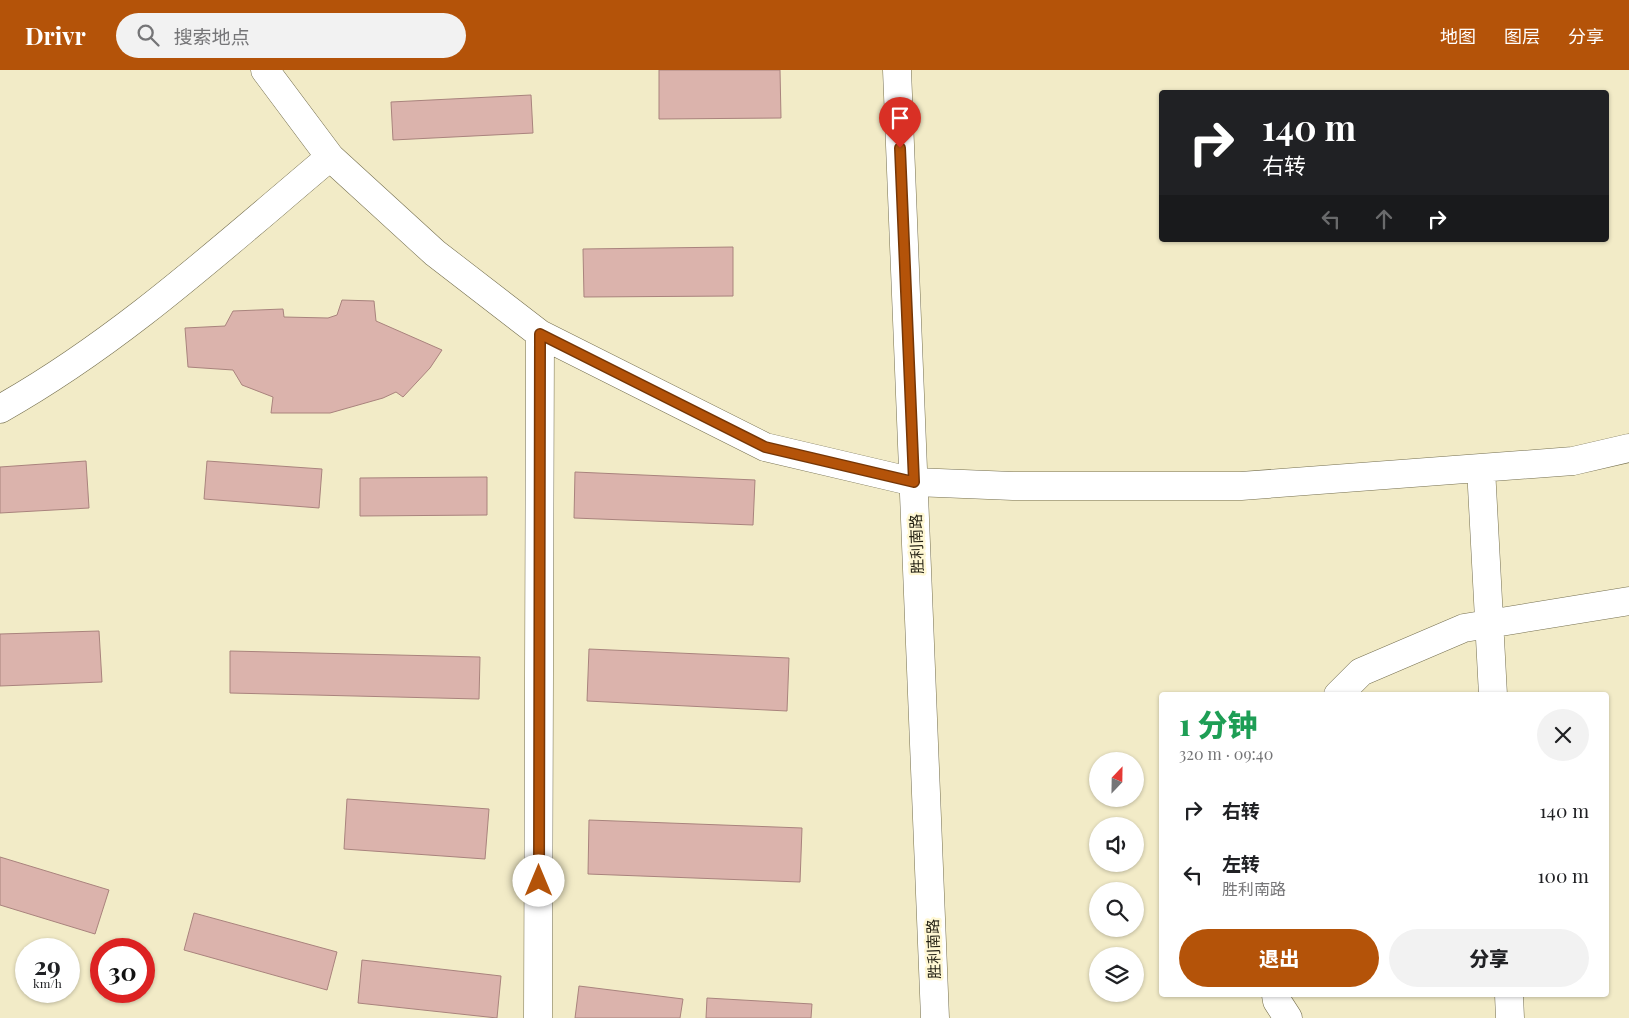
<!DOCTYPE html>
<html lang="zh">
<head>
<meta charset="utf-8">
<style>
  :root { --surface:#fff; --page:#f2f2f2; --text:#202124; --muted:#757577; --accent:#b45309 }
  body { margin:0; font-family:"Playfair Display","Noto Sans SC",serif; background:var(--page); color:var(--text); height:100vh; display:flex; flex-direction:column; font-size:19px; white-space:nowrap }
  * { box-sizing:border-box; margin:0 }
  p { font-size:16px; color:var(--muted) }
  .icon { flex:none; width:28px; height:28px; fill:none; stroke:currentColor; stroke-width:2; stroke-linecap:round; stroke-linejoin:round }
  .map { position:relative; flex:1; overflow:hidden }
  .side { position:absolute; left:1159px; top:622px; width:450px; height:305px; display:flex; flex-direction:column; background:var(--surface); border-radius:5px; box-shadow:0 1px 4px #0004 }
  .side>* { flex:none }
  .guide { position:absolute; left:1159px; top:20px; width:450px; height:152px; border-radius:5px; box-shadow:0 1px 4px #0004; background:#202124; color:#fff; overflow:hidden }
  .needle { width:32px; rotate:22deg }
  .controls { position:absolute; left:1089px; top:682px; display:grid; gap:10px }
  .controls a { display:grid; place-items:center; width:55px; height:55px; border-radius:50%; background:var(--surface); box-shadow:0 1px 4px #0004; font-size:25px }
  .speed { position:absolute; left:15px; top:868px; display:flex; gap:10px; font-size:25px; font-weight:700; text-align:center }
  .speed>* { display:grid; place-content:center; width:65px; height:65px; border-radius:50%; background:var(--surface); box-shadow:0 1px 4px #0004; line-height:1 }
  .speed small { font-size:12px; font-weight:400 }
  .speed .limit { border:8px solid #d22; background:#fff; color:#111 }
  .pin { position:absolute; display:grid; place-items:center; width:42px; height:42px; color:#fff; margin:-51px -21px; border-radius:50% 50% 50% 0; rotate:-45deg; box-shadow:0 0 5px #0007 }
  .pin .icon { rotate:45deg }
  .me { position:absolute; width:55px; margin:-28px; rotate:0deg; stroke-linejoin:round; filter:drop-shadow(0 0 4px #0008) }
  .turn { display:flex; align-items:center; gap:18px; height:105px; padding:0 20px; font-size:22px }
  .turn .icon { width:65px; height:65px; stroke-width:2.5 }
  .turn b { display:block; font-size:35px; line-height:42px }
  .lanes { display:flex; align-items:center; height:48px; padding:0 20px; background:#0003; justify-content:center; gap:25px; direction:ltr }
  .lanes .off { opacity:.35 }
  .round { display:grid; place-items:center; flex:none; width:52px; height:52px; border-radius:26px; background:var(--page) }
  .overview { display:flex; align-items:center; justify-content:space-between; height:85px; padding:0 20px }
  h1 { font-size:30px; font-weight:800; line-height:38px; color:#1e9e55 }
  .button { display:flex; gap:10px; margin-top:auto; padding:10px 20px }
  .button a { flex:1; height:58px; border-radius:30px; background:var(--accent); color:#fff; font-size:20px; font-weight:800; line-height:58px; text-align:center }
  .button a+a { background:var(--page); color:var(--text) }
  ul { padding:0; list-style:none }
  li { display:flex; align-items:center; gap:15px; height:65px; padding:0 20px }
  li div { flex:1 }
  li b { display:block; font-size:19px }
  li em { font-style:normal }
  header { display:flex; align-items:center; gap:30px; box-sizing:border-box; height:70px; padding:0 25px; background:var(--accent); color:#fff }
  header strong { font-size:24px }
  nav { display:flex; gap:28px; margin-inline-start:auto; font-size:18px }
  .search { width:350px; height:45px; background:var(--page); display:flex; align-items:center; gap:12px; box-sizing:border-box; padding:0 18px; border-radius:28px; color:var(--muted); font-size:19px }
  .map>svg:first-child { display:block }
  .building { fill:#dbb3ac; stroke:#a9837d }
  .lines { fill:none; stroke-linecap:round; stroke-linejoin:round }
  .minor-casing { stroke:#756f4f; stroke-width:29 }
  .major-casing { stroke:#756f4f; stroke-width:29 }
  .minor { stroke:#fff; stroke-width:28 }
  .major { stroke:#fff; stroke-width:28 }
  .route-casing { stroke:#753606; stroke-width:12 }
  .route { stroke:#b45309; stroke-width:9 }
  .labels { text-anchor:middle; dominant-baseline:central; stroke-width:5; stroke-linejoin:round; paint-order:stroke }
  .street-label { font-size:15px; fill:#211e11; stroke:#fff8d4 }
</style>
</head>
<body>
<header>
<strong>Drivr</strong>
<div class="search"><svg class="icon" aria-label="search" viewBox="0 0 24 24"><circle cx="10" cy="10" r="6"/><path d="M15 15l6 6"/></svg>搜索地点</div>
<nav><a>地图</a><a>图层</a><a>分享</a></nav>
</header>
<div class="map">
<svg width="1629" height="948" viewBox="0 0 1629 948">
  <rect width="100%" height="100%" fill="#f2ebc7"/>
  <path class="building" d="M659,0h121l1,48 -122,1z
    M531,25l2,38 -140,7 -2,-38z
    M733,177v49l-149,1 -1,-48z
    M342,230l32,1 2,20 66,29 -12,18 -27,29 -7,-5 -13,6 -53,15h-59l2,-16 -31,-12 -9,-15 -45,-3 -3,-39 40,-2 8,-15 50,-2 1,8 44,1 9,-3z
    M86,391l3,47 -89,5v-46z
    M207,391l115,8 -3,39 -115,-9z
    M575,402l180,8 -2,45 -179,-7z
    M487,407v38l-127,1v-38z
    M99,561l3,51 -102,4v-52z
    M589,579l200,9 -2,53 -200,-10z
    M230,581l250,6 -1,42 -249,-6z
    M347,729l142,10 -4,50 -141,-10z
    M589,750l213,8 -2,54 -212,-8z
    M0,787l109,33 -14,44 -95,-29z
    M194,843l143,39 -10,38 -143,-40z
    M362,890l139,16 -4,42 -139,-15z
    M579,916l104,13 -3,19h-105z
    M707,928l105,6 -1,14h-105z"/>
  <g class="lines">
    <defs>
      <path id="minor" d="M265,0l65,87 105,96 105,81 225,113 149,35 99,4h228l332,-25 56,-13
        M0,339c121,-68 224,-163 330,-252
        M1481,398l12,227
        M1338,625l23,-23 103,-44 165,-27
        M1276,925l1,6 11,17
        M1509,925l1,23
        M538,948l2,-684"/>
      <path id="major" d="M897,0l38,948"/>
    </defs>
    <use href="#minor" class="minor-casing"/>
    <use href="#major" class="major-casing"/>
    <use href="#minor" class="minor"/>
    <use href="#major" class="major"/>
  </g>
  <g class="lines">
    <defs>
      <path id="route" d="M539,811l1,-547 225,113 149,35 -14,-334"/>
    </defs>
    <use href="#route" class="route-casing"/>
    <use href="#route" class="route"/>
  </g>
  <g class="labels">
    <g class="street-label">
      <text transform="translate(916 474) rotate(-92)">胜利南路</text>
      <text transform="translate(933 879) rotate(-92)">胜利南路</text>
    </g>
  </g>
</svg>
<div class="controls">
<a><svg class="needle" viewBox="-14 -14 28 28"><path d="M0-13l5 13h-10z" fill="#e53935"/><path d="M0 13l5-13h-10z" fill="#757577"/></svg></a>
<a><svg class="icon" aria-label="sound" viewBox="0 0 24 24"><path d="M4 9h4l5-4v14l-5-4H4zM17 9q2 3 0 6"/></svg></a>
<a><svg class="icon" aria-label="search" viewBox="0 0 24 24"><circle cx="10" cy="10" r="6"/><path d="M15 15l6 6"/></svg></a>
<a><svg class="icon" aria-label="layers" viewBox="0 0 24 24"><path d="M12 4l9 5-9 5-9-5zM3 14l9 5 9-5"/></svg></a>
</div>
<div class="speed"><div>29<small>km/h</small></div><div class="limit">30</div></div>
<div class="pin" style="left:900px;top:78px;background:#d93025"><svg class="icon" aria-label="arrive" viewBox="0 0 24 24"><path d="M6 21V4h12l-3 4 3 4H6"/></svg></div>
<svg class="me" style="left:539px;top:811px" viewBox="-20 -20 40 40"><circle r="19" fill="#fff"/><path d="M0-13L10 11 0 6-10 11z" fill="#b45309"/></svg>
<div class="guide">
<div class="turn"><svg class="icon" aria-label="right" viewBox="0 0 24 24"><path d="M7 20v-9h11M14 6l5 5-5 5"/></svg><div><b>140 m</b>右转</div></div>
<div class="lanes"><svg class="icon off" aria-label="left" viewBox="0 0 24 24"><path d="M17 20v-9H6M10 6l-5 5 5 5"/></svg><svg class="icon off" aria-label="ahead" viewBox="0 0 24 24"><path d="M12 20V5M6 11l6-6 6 6"/></svg><svg class="icon" aria-label="right" viewBox="0 0 24 24"><path d="M7 20v-9h11M14 6l5 5-5 5"/></svg></div>
</div>
<section class="side">
<div class="overview"><div><h1>1 分钟</h1><p>320 m · 09:40</p></div><a class="round"><svg class="icon" aria-label="close" viewBox="0 0 24 24"><path d="M6 6l12 12M18 6L6 18"/></svg></a></div>
<ul>
<li><svg class="icon" aria-label="right" viewBox="0 0 24 24"><path d="M7 20v-9h11M14 6l5 5-5 5"/></svg><div><b>右转</b></div><em>140 m</em></li>
<li><svg class="icon" aria-label="left" viewBox="0 0 24 24"><path d="M17 20v-9H6M10 6l-5 5 5 5"/></svg><div><b>左转</b><p>胜利南路</p></div><em>100 m</em></li>
</ul>
<div class="button"><a>退出</a><a>分享</a></div>
</section>
</div>
</body>
</html>
